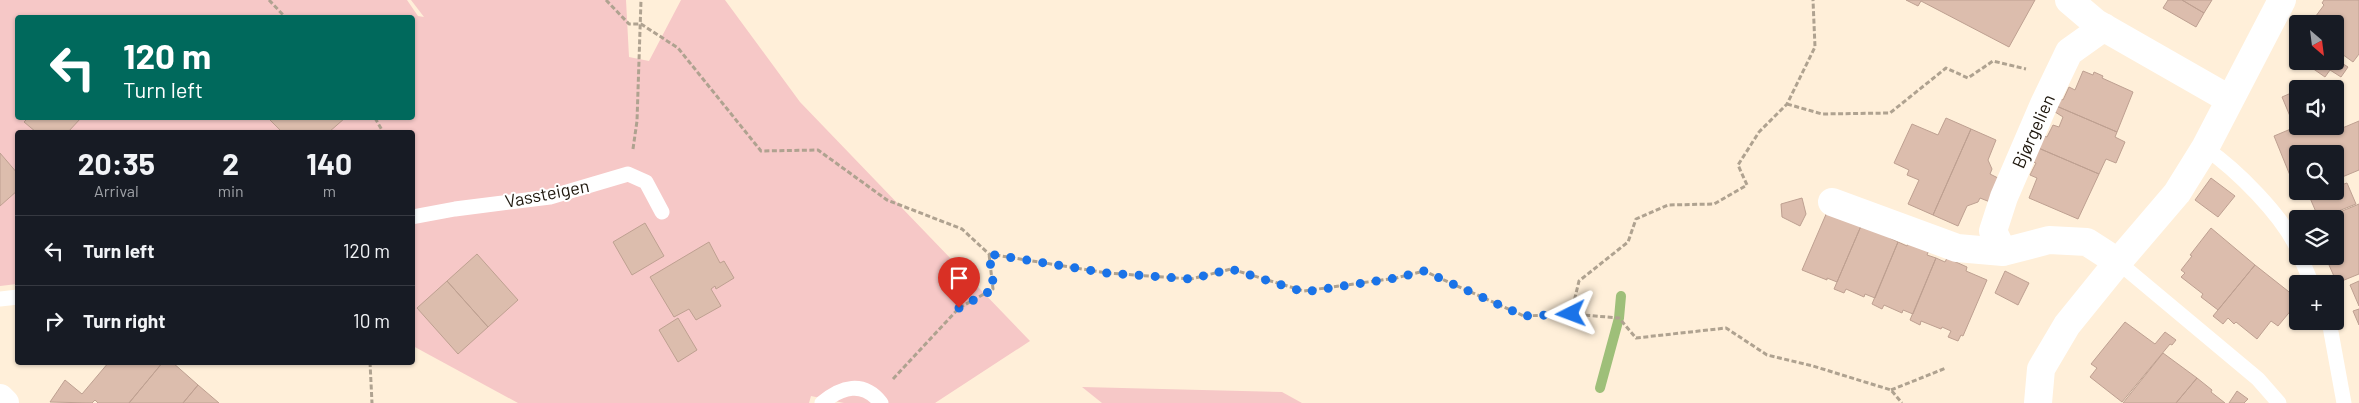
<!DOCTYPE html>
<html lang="en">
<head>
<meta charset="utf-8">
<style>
  :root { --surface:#171b24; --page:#20242c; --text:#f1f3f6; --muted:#9ea1a6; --line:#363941 }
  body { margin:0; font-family:Barlow,sans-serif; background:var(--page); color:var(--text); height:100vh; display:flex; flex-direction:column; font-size:19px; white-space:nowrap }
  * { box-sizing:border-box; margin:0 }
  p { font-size:16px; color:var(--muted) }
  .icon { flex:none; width:28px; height:28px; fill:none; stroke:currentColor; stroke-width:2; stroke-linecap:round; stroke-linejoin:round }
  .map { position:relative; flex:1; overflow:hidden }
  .side { position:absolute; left:15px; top:130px; width:400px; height:235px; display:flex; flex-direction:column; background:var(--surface); border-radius:5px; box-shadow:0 1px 4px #0004 }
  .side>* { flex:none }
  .banner { position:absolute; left:15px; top:15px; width:400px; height:105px; border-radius:5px; box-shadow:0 1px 4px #0004; background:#00695c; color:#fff; overflow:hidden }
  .needle { width:32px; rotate:152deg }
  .controls { position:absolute; left:2289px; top:15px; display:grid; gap:10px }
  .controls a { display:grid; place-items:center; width:55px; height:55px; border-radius:5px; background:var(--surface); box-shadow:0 1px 4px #0004; font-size:25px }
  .pin { position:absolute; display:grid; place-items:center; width:42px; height:42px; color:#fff; margin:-51px -21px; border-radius:50% 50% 50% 0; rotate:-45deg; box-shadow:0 0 5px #0007 }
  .pin .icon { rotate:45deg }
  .me { position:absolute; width:55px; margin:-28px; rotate:267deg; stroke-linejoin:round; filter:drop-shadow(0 0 4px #0008) }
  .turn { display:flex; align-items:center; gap:18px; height:105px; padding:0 25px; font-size:22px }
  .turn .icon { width:65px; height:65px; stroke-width:2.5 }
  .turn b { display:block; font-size:35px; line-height:42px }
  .eta { display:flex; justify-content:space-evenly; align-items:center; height:85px; text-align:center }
  .eta b { font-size:30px; font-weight:700; line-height:35px }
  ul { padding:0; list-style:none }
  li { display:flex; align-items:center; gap:15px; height:70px; padding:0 25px; border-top:1px solid var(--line) }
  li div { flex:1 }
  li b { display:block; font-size:19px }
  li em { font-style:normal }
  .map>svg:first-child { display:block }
  .green { fill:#f6c8c7; fill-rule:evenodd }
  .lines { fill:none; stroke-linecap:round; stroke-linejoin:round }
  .stream { stroke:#9ebf79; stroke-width:10 }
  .building { fill:#dcbdad; stroke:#bea091 }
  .path { stroke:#afa290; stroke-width:3; stroke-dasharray:5 2.5; stroke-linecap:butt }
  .lane { stroke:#fff; stroke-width:15 }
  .street { stroke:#fff; stroke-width:28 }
  .route { stroke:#1a73e8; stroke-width:9; stroke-dasharray:0 16.2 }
  .labels { text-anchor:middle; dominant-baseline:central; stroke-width:4; stroke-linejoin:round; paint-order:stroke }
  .street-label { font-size:18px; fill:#1e170d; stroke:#fff }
</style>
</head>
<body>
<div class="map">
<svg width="2359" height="403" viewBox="0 0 2359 403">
  <rect width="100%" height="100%" fill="#ffefd9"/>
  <path class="green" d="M0,0h407l11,16 6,1 -13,-17h215l3,57 20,4 32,-61h44l75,102 230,239 -95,62h-91l-33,-7 -2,7h-291l-105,-57 -1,-214h-394l-1,152 -17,2zM18,18h394v100h-394z
    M1082,387l200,5 20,11h-200z"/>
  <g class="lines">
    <path class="stream" d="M1600,388l19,-70 2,-22"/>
  </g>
  <path class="building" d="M1906,0h129l-26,47 -88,-46 -3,5z
    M2168,0h14l22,13 -8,14 -33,-19z
    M2182,0h30l-8,13z
    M2324,0h35v54l-6,8 -18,-13v-25h-25l14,-19 -2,-2z
    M2335,54l5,3 -3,3 11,7 -7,10 -11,-7 -5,7 -23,-16h33z
    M2083,71l10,4 1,-3 9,4 -1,2 31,14 -16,40 -63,-27 3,-8 6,3 6,-13 6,3z
    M2314,83l3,6h-16z
    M2298,90v29l-6,2 -10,-24z
    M2054,105l63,27 -2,5 10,5 -9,21 -10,-4 -7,15 -63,-27 5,-12 6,2 6,-12 6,2 4,-10 -11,-7z
    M2335,117l5,12 19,-8v49l-24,10v-26h-37v37h9l-9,4 -24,-59 24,-10h37z
    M28,118h53l-13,14h-32l-12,-10z
    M268,118h77l-16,14h-47z
    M1946,118l25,11 -38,86 -25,-11 11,-24 -12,-5 2,-5 -15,-7 18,-39 26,11z
    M1971,129l25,11 -8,20 4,9 -2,5 10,5 -10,23 -10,-4 -2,4 -11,4 -9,20 -25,-11z
    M2036,147l63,27 -21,45 -49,-21 8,-20 -7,-3 6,-12 -6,-2z
    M0,153l18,21v16l-18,16z
    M2211,178l24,18 -17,21 -23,-17z
    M2347,183l9,21 -37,15 -9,-21 16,-7h9v-4z
    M1802,198l4,16 -6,12 -18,-9 -1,-13z
    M2359,204v70l-22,9 -12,-27h10v-37h-12z
    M1827,212l34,14 -24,56 -10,-4v2l-25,-10z
    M645,223l19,33 -32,19 -19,-33z
    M1861,226l30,8 -1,4 8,4 -23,56 -10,-4 -1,3 -18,-8 -2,4 -10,-4z
    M2211,228l44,37 -37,45 -17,-13 2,-3 -22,-17 4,-4 -4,-3 11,-14 -2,-1z
    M1909,241l20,9 -2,5 9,3 -23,56 -10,-4 -1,3 -18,-8 -2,4 -10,-5 26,-62 9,4z
    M709,242l11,21 4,-2 10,17 -18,11 -1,-3 -4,3 10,17 -25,14 -7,-11 -15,8 -24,-40z
    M477,254l41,46 -30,27 -41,-46z
    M1936,258l9,4 2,-4 20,9 -1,4 21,9 -24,56 -2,-1 -3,6 -10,-4 3,-6 -9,-4 -1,2 -20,-8 -1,4 -10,-5z
    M2255,265l43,34v3l-20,24 -7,-5 -14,18 -21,-17 -2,2 -6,-6 -5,6 -10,-8z
    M2005,271l24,12 -11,22 -23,-12z
    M447,281l41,46 -30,27 -41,-46z
    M2359,281v25l-9,-21z
    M2359,309v16l-6,-14z
    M678,318l19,32 -19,12 -19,-32z
    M2125,322l30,22 10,-12 11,8 -4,5 -2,-1 -48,58 -32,-25 7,-9 -6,-4z
    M2163,353l34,25 -21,25h-53z
    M109,362h54l-34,41h-31l-3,-3 -3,3 -42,-1 15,-22 17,14z
    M163,362h9l26,23 -15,18h-54z
    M2197,378l15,12 -1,2 14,11h-49z
    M198,385l21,18h-36z
    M2237,391l11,8 -4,4h-15z"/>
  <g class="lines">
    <path class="path" d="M269,0l17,18
      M606,0l23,24h12l37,24 83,103 57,-1 69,50 75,29 27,25 118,19 84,6 40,-10 73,22 92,-13 28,-7 100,45 47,-2 48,4 17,20 90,-10 41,27 46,11 78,24 11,13
      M1787,104l35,10 68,-1 56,-45 22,10 25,-17 33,8
      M375,118l8,14
      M633,149l4,-28 4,-121
      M1571,314l8,-33 49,-39 8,-23 32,-14 46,-1 33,-19 -9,-20 21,-33 28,-28 28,-57 -2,-47
      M370,362l2,41
      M893,379l66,-71 34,-19 -4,-35
      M1891,390l55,-22"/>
    <path class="lane" d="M2205,148c32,22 77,67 93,102
      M412,217l43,-8 95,-12 78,-23 18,8 16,30
      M2300,256l12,28
      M2118,262l140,117 21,24
      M0,299l18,-2
      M2329,321l15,82
      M822,403c19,-16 41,-23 59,0"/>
    <path class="street" d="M2069,0l27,23 133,76
      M1832,202l125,46 46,4 46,-12 38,2 31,20
      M2003,252l-10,-21 11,-34 40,-93 25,-52 35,-25
      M0,398l5,5
      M2038,403l3,-34 26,-44 51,-63 59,-69 28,-45 77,-148"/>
  </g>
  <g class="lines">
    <path class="route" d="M959,308l35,-19 -5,-35 118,19 84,6 40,-10 73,23 92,-14 28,-7 100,45 47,-2"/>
  </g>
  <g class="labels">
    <g class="street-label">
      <text transform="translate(2033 131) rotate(-66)">Bjørgelien</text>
      <text transform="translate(547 193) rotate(-11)">Vassteigen</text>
    </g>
  </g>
</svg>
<div class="controls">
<a><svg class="needle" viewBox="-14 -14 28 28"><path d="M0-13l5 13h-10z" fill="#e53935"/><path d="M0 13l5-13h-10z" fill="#9ea1a6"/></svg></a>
<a><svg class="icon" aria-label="sound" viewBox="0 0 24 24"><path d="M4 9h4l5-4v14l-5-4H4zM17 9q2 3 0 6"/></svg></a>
<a><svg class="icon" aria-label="search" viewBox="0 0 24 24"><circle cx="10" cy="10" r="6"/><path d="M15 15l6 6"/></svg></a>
<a><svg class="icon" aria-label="layers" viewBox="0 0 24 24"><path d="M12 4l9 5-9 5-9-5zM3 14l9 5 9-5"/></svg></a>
<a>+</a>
</div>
<div class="pin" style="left:959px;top:308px;background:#d93025"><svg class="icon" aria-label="arrive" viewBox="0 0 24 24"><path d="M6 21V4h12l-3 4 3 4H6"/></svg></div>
<svg class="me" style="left:1571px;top:314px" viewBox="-20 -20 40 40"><path d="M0-17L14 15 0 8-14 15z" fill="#1a73e8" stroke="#fff" stroke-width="4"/></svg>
<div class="banner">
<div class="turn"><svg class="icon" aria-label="left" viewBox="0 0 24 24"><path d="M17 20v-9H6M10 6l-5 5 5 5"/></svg><div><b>120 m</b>Turn left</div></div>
</div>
<section class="side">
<div class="eta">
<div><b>20:35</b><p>Arrival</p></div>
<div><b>2</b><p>min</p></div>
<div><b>140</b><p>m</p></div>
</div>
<ul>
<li><svg class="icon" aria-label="left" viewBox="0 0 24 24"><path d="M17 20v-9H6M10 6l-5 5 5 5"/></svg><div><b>Turn left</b></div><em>120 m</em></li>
<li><svg class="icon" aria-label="right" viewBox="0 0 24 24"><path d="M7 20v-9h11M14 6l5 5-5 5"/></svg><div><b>Turn right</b></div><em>10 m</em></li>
</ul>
</section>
</div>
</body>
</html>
